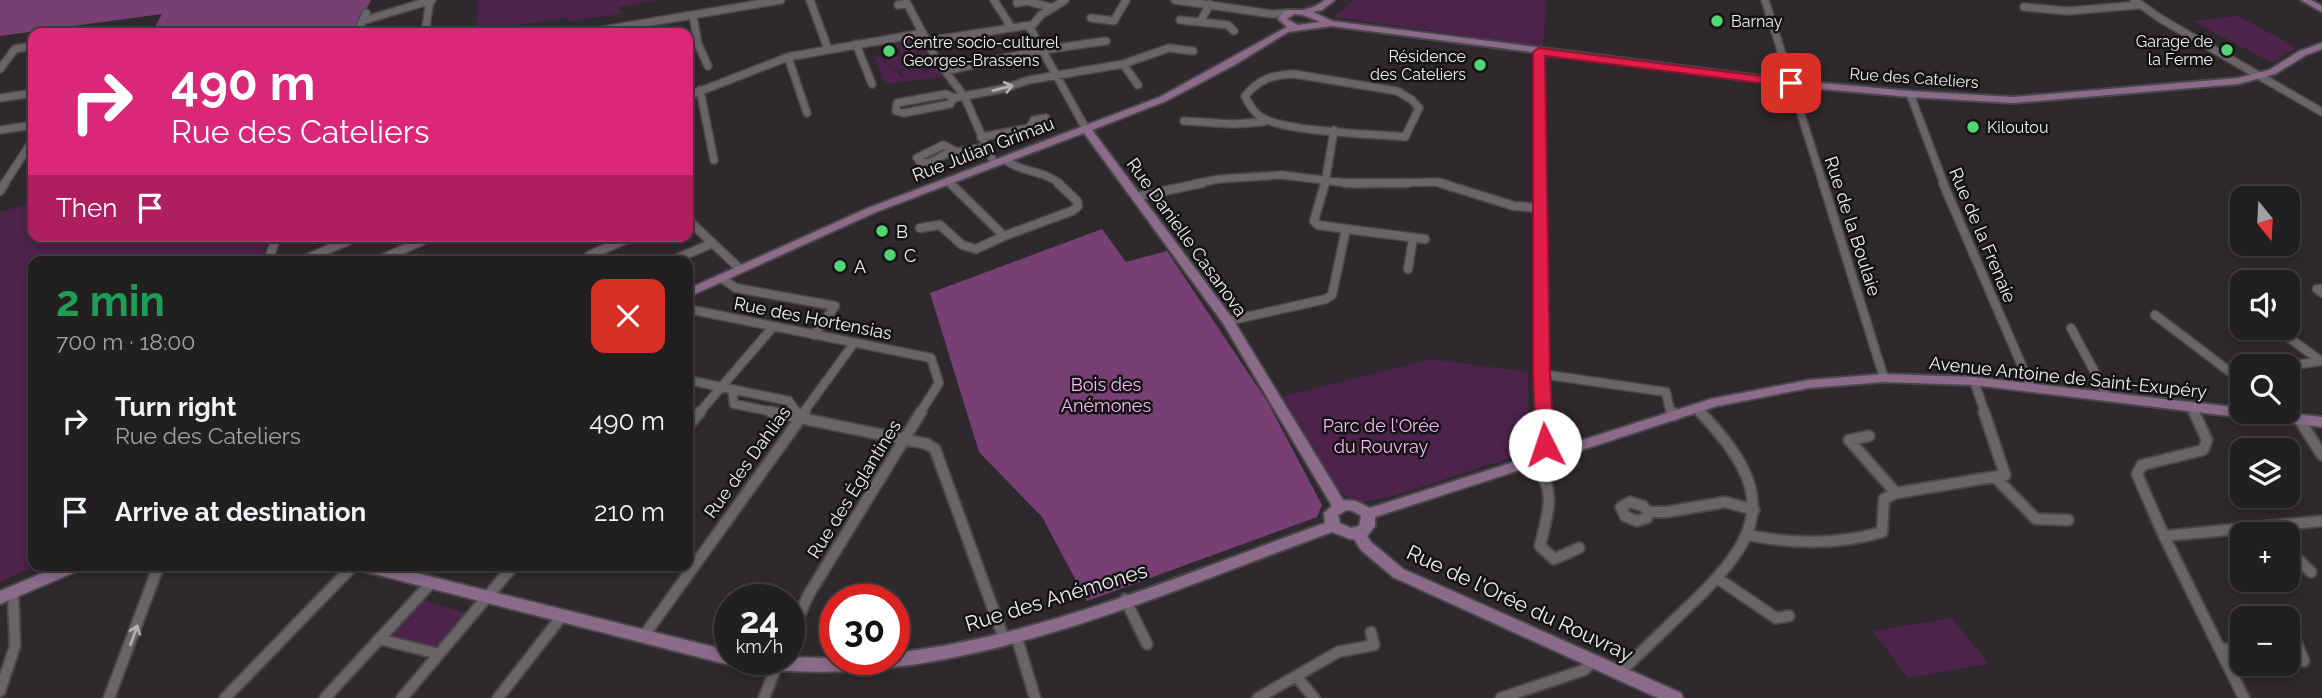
<!DOCTYPE html>
<html lang="en">
<head>
<meta charset="utf-8">
<style>
  :root { --surface:#221f21; --page:#2a272a; --text:#f1f3f6; --muted:#a2a2a5; --line:#3f3d3f }
  body { margin:0; font-family:Raleway,sans-serif; background:var(--page); color:var(--text); height:100vh; display:flex; flex-direction:column; font-size:26px; white-space:nowrap }
  * { box-sizing:border-box; margin:0 }
  p { font-size:23px; color:var(--muted) }
  .icon { flex:none; width:38px; height:38px; fill:none; stroke:currentColor; stroke-width:2; stroke-linecap:round; stroke-linejoin:round }
  .map { position:relative; flex:1; overflow:hidden }
  .side { position:absolute; left:28px; top:256px; width:665px; height:315px; display:flex; flex-direction:column; background:var(--surface); border-radius:14px; box-shadow:0 4px 10px #0003,0 0 0 2px var(--line) }
  .side>* { flex:none }
  .hud { position:absolute; left:28px; top:28px; width:665px; height:214px; border-radius:14px; box-shadow:0 4px 10px #0003,0 0 0 2px var(--line); background:#db2777; color:#fff; overflow:hidden }
  .needle { width:46px; rotate:162deg }
  .controls { position:absolute; left:2230px; top:186px; display:grid; gap:14px }
  .controls a { display:grid; place-items:center; width:70px; height:70px; border-radius:14px; background:var(--surface); box-shadow:0 4px 10px #0003,0 0 0 2px var(--line); font-size:35px }
  .speed { position:absolute; left:714px; top:584px; display:flex; gap:14px; font-size:35px; font-weight:700; text-align:center }
  .speed>* { display:grid; place-content:center; width:91px; height:91px; border-radius:50%; background:var(--surface); box-shadow:0 4px 10px #0003,0 0 0 2px var(--line); line-height:1 }
  .speed small { font-size:18px; font-weight:400 }
  .speed .limit { border:10px solid #d22; background:#fff; color:#111 }
  .pin { position:absolute; display:grid; place-items:center; width:60px; height:60px; color:#fff; margin:-30px; border-radius:14px; box-shadow:0 4px 10px #0006 }
  .me { position:absolute; width:77px; margin:-38px; rotate:356deg; stroke-linejoin:round; filter:drop-shadow(0 0 5px #0008) }
  .turn { display:flex; align-items:center; gap:24px; height:147px; padding:0 28px; font-size:32px }
  .turn .icon { width:91px; height:91px; stroke-width:2.5 }
  .turn b { display:block; font-size:49px; line-height:60px }
  .then { display:flex; align-items:center; height:66px; padding:0 28px; background:#0003; gap:14px; font-size:26px }
  .round { display:grid; place-items:center; flex:none; width:74px; height:74px; border-radius:14px; background:var(--page) }
  .overview { display:flex; align-items:center; justify-content:space-between; height:119px; padding:0 28px }
  h1 { font-size:42px; font-weight:700; line-height:52px; color:#1e9e55 }
  ul { padding:0; list-style:none }
  li { display:flex; align-items:center; gap:21px; height:91px; padding:0 28px }
  li div { flex:1 }
  li b { display:block; font-size:26px }
  li em { font-style:normal }
  .map>svg:first-child { display:block }
  .green { fill:#4d224b }
  .forest { fill:#773f74 }
  .lines { fill:none; stroke-linecap:round; stroke-linejoin:round }
  .street-far2-casing { stroke:#494749; stroke-width:10 }
  .street-far1-casing { stroke:#494749; stroke-width:11 }
  .street-casing { stroke:#494749; stroke-width:14 }
  .secondary-casing { stroke:#494749; stroke-width:4 }
  .street-far2 { stroke:#686468; stroke-width:7 }
  .street-far1 { stroke:#686468; stroke-width:8 }
  .street { stroke:#686468; stroke-width:10 }
  .secondary { fill:#8b6a8a; fill-rule:evenodd }
  .oneway { stroke:#b2afb2 }
  .route { fill:#e11d48; stroke:#92132f; stroke-width:2 }
  .poi-dot { fill:#52d673; stroke:#141214; stroke-width:2.5 }
  .labels { text-anchor:middle; dominant-baseline:central; stroke-width:5; stroke-linejoin:round; paint-order:stroke }
  .far-poi-label { font-size:16px; fill:#efedef; stroke:#141214; text-anchor:start }
  .far-street-label { font-size:16px; fill:#efedef; stroke:#141214 }
  .street-label { font-size:18px; fill:#efedef; stroke:#141214 }
  .poi-label { font-size:18px; fill:#efedef; stroke:#141214; text-anchor:start }
  .park-label { font-size:18px; fill:#fab8f6; stroke:#141214 }
  .near-street-label { font-size:21px; fill:#efedef; stroke:#141214 }
</style>
</head>
<body>
<div class="map">
<svg width="2322" height="698" viewBox="0 0 2322 698">
  <rect width="100%" height="100%" fill="#2d292c"/>
  <path class="green" d="M478,0h180l-39,7 2,7 -52,8 -3,-4 -90,13z
    M1354,0h193l-4,47 -210,-30z
    M2239,16l58,32 -25,15 -79,-42z
    M911,38l3,4 -8,2 10,23 -18,3 -11,-6 -2,-6 15,-3 4,4 -9,-17 -19,3v5l-2,-5z
    M914,44l2,4 7,-2 19,31 -57,7 -10,-27 8,1 2,6 13,7 3,6h3l-3,-6 20,-4 4,7 2,-1 -1,-5 -8,-2 -4,-8 5,-2 -1,-3h-6l-3,-7z
    M33,202v34h236l-9,25h-227v304h5l-38,17v-370z
    M1431,359l97,13 1,76 -3,5 -136,44 -27,5 -14,-4 -11,-9 -57,-92z
    M421,600l45,13 -30,34 -47,-11z
    M1952,618l37,46 -81,14 -35,-47z"/>
  <path class="forest" d="M0,0h371l-17,33h-202l10,-19 -162,22z
    M1102,229l24,33 41,-11 100,150 55,104 -5,12 -230,84 -45,-84 -63,-65 -49,-159z"/>
  <g class="lines">
    <defs>
      <path id="street-far2" d="M810,0l18,49
        M994,0l17,27
        M1065,0l-24,15 -11,13 56,101
        M1175,0l97,14 17,-1
        M1765,0l58,184
        M2134,0l27,19 161,93
        M1017,3l10,-2 26,7
        M898,5l9,-2 29,56 28,37 30,67
        M2024,7l44,4 71,-6
        M693,15l5,29 10,22
        M1091,18l23,3 12,-21
        M1180,20l48,5 6,6
        M362,21l70,-21
        M1200,22l10,-18
        M357,33l9,-20
        M425,33l5,-33
        M586,33l195,-33
        M927,41l104,-16
        M856,44l16,40
        M1539,52l1,132
        M788,57l19,56
        M1123,64l15,21
        M0,69l15,-20 18,-3
        M945,71l97,-21 64,-9
        M1294,74l103,17 15,9 7,8 -14,29c-32,-3 -121,-5 -144,-20 -8,-5 -12,-12 -16,-21 14,-17 27,-21 49,-22z
        M700,90l14,70
        M946,94l8,4 -4,6 -46,9 -8,-2 1,-8z
        M1910,94l34,90
        M688,96l100,-39 135,-24
        M0,98l33,-5
        M954,98l48,-9 27,-9 94,-16 46,-16 24,3
        M1184,121l49,3 30,-2
        M0,130l33,-5
        M981,137l48,-9 5,-8 12,-2
        M953,150l-22,12 -10,1 -4,-5 26,-13 14,7 29,-5
        M1005,160c17,13 39,10 55,24
        M948,181l4,3
        M4,184l29,-44
        M1194,184l25,-5 63,-4 73,9 83,-2 8,2
        M1325,184l9,-54"/>
      <path id="street-far1" d="M1345,183h63
        M1440,183l74,23 28,2
        M1540,183l3,230
        M1823,183l61,195
        M1943,183l88,204
        M0,191l5,-8
        M1136,197l66,-14
        M688,220l52,49
        M920,228l20,-3 22,20 14,4 28,-13 -54,-53
        M1346,229l79,10
        M1004,236l68,-25 6,-5 -1,-5 -19,-18
        M268,261l9,-25
        M301,261l58,-25
        M377,261l56,-25
        M583,261l7,-6 44,-19
        M671,261l42,-18
        M1408,269l5,-31
        M721,278l15,10 99,18 -21,29
        M2322,289h-5l5,4
        M688,309l243,49 8,25 -19,30
        M2155,315l79,60
        M1228,321l98,-22 6,-4 14,-66 -28,-4 -4,-4 11,-38
        M2274,327l47,34
        M2071,328l36,67
        M2287,366l35,-5
        M1541,374l125,18 4,18 3,3
        M2242,374l-8,1 8,6
        M688,380l101,21 8,12
        M1974,381l11,32
        M732,390l2,14 45,9
        M2191,406l3,7
        M1697,408l5,5
        M699,413l74,-86
        M803,413l51,-70"/>
      <path id="street" d="M771,412l156,32 8,5 69,190
        M796,412l4,6
        M1543,412l2,33 8,10
        M1672,412l3,3
        M2194,412l13,28 -4,10 -61,15 -5,9 27,62 80,162
        M2299,419l23,36
        M688,426l12,-14
        M1869,436l-20,4 47,53
        M1535,461c22,33 13,50 5,85l14,13 25,-11
        M1995,477l41,42 32,1
        M1630,502l13,4 5,6 -1,6 -10,3 -12,-5 -4,-9z
        M1648,512h19l58,-10 29,8
        M1748,535c44,9 90,10 134,-3l2,-33 12,-6 109,-18 -21,-63
        M2164,536l158,-15
        M2287,549l24,23
        M1717,578l59,40 13,-2
        M1125,599l22,45
        M1016,635l19,63
        M643,637l162,-225
        M789,638l20,-44 112,-182
        M379,639l60,15
        M2219,648l23,4
        M2287,659l17,2 -12,-28
        M1620,672c24,-22 47,-45 70,-67 76,-72 87,-113 10,-193
        M1296,676l18,22
        M0,691l15,-45 -2,-54
        M109,698l50,-133
        M225,698l129,-133
        M325,698l106,-115
        M402,698l112,-133
        M498,698l64,-82
        M764,698l15,-38
        M1258,698l80,-46 36,-7 -3,-13
        M1501,698l83,-28 9,-8"/>
      <path id="secondary" d="M1325,0h10l-13,10 -9,2 19,9 468,60 110,10 103,6 225,-19 31,-8 31,-19 22,-8v6l-16,6 -31,19 -37,10 -225,19 -103,-6 -110,-10 -469,-61 -43,6 -52,32 -70,37 -74,29 140,188 111,182 13,1 14,7 341,-109 98,-19 75,-6 90,3 268,31v3h27l53,6v10l-348,-42 -90,-3 -75,6 -92,18 -342,111v9l-8,10 4,6 32,27 278,124 2,5h-25l-265,-121 -32,-27 -7,-11h-4l-18,-7c-169,61 -358,149 -541,139 -15,-1 -45,0 -56,-8l-5,2 -375,-96 -2,-4h31l346,86v9h59v-3l105,3v-7c150,-17 291,-80 431,-130l-1,-10 8,-7 -109,-183 -139,-190 -208,79 -188,85v-8l180,-81 292,-111 127,-70 -9,-8 6,-7 6,-2h14l12,-4zM1294,14l9,1 17,7 -22,3 -11,-6zM1347,510l6,1 8,5 -2,10 -8,2 -11,-5 -2,-8z
        M2301,0h10l11,6v6z
        M62,565h22l-2,4 -82,35v-13z"/>
    </defs>
    <use href="#street-far2" class="street-far2-casing"/>
    <use href="#street-far1" class="street-far1-casing"/>
    <use href="#street" class="street-casing"/>
    <use href="#secondary" class="secondary-casing"/>
    <use href="#street-far2" class="street-far2"/>
    <use href="#street-far1" class="street-far1"/>
    <use href="#street" class="street"/>
    <use href="#secondary" class="secondary"/>
  </g>
  <defs><path id="oneway-shaft" d="M-6 0H5M1.5-3L5.5 0L1.5 3" fill="none" stroke-width="1.6" stroke-linecap="round" stroke-linejoin="round" transform="scale(1.75)"/></defs>
  <g class="oneway">
    <use href="#oneway-shaft" transform="translate(1003 88) rotate(-14)"/>
    <use href="#oneway-shaft" transform="translate(134 635) rotate(-70)"/>
  </g>
  <path class="route" d="M1539,48l252,32 6,3 -6,4 -246,-31 5,318 4,71 -9,6 -9,-6 -3,-71v-322z"/>
  <g class="poi-dot">
    <circle cx="1717" cy="21" r="7"/>
    <circle cx="2227" cy="50" r="7"/>
    <circle cx="889" cy="51" r="7"/>
    <circle cx="1480" cy="65" r="7"/>
    <circle cx="1973" cy="127" r="7"/>
    <circle cx="882" cy="231" r="7"/>
    <circle cx="890" cy="255" r="7"/>
    <circle cx="840" cy="266" r="7"/>
  </g>
  <g class="labels">
    <g class="far-poi-label">
      <text x="1731" y="21">Barnay</text>
      <text x="2213" y="41" text-anchor="end">Garage de<tspan x="2213" dy="18">la Ferme</tspan></text>
      <text x="903" y="42">Centre socio-culturel<tspan x="903" dy="18">Georges-Brassens</tspan></text>
      <text x="1466" y="56" text-anchor="end">Résidence<tspan x="1466" dy="18">des Cateliers</tspan></text>
      <text x="1987" y="127">Kiloutou</text>
    </g>
    <g class="far-street-label">
      <text transform="translate(1914 78) rotate(4)">Rue des Cateliers</text>
    </g>
    <g class="street-label">
      <text transform="translate(983 149) rotate(-21)">Rue Julian Grimau</text>
      <text transform="translate(1853 226) rotate(72)">Rue de la Boulaie</text>
      <text transform="translate(1983 235) rotate(67)">Rue de la Frenaie</text>
      <text transform="translate(1187 237) rotate(54)">Rue Danielle Casanova</text>
      <text transform="translate(813 318) rotate(11)">Rue des Hortensias</text>
      <text transform="translate(2068 377) rotate(6)">Avenue Antoine de Saint-Exupéry</text>
      <text transform="translate(747 462) rotate(-54)">Rue des Dahlias</text>
      <text transform="translate(854 489) rotate(-58)">Rue des Églantines</text>
    </g>
    <g class="poi-label">
      <text x="896" y="231">B</text>
      <text x="904" y="255">C</text>
      <text x="854" y="266">A</text>
    </g>
    <g class="park-label">
      <text x="1106" y="384">Bois des<tspan x="1106" dy="21">Anémones</tspan></text>
      <text x="1381" y="425">Parc de l'Orée<tspan x="1381" dy="21">du Rouvray</tspan></text>
    </g>
    <g class="near-street-label">
      <text transform="translate(1056 597) rotate(-17)">Rue des Anémones</text>
      <text transform="translate(1520 603) rotate(25)">Rue de l'Orée du Rouvray</text>
    </g>
  </g>
</svg>
<div class="controls">
<a><svg class="needle" viewBox="-14 -14 28 28"><path d="M0-13l5 13h-10z" fill="#e53935"/><path d="M0 13l5-13h-10z" fill="#a2a2a5"/></svg></a>
<a><svg class="icon" aria-label="sound" viewBox="0 0 24 24"><path d="M4 9h4l5-4v14l-5-4H4zM17 9q2 3 0 6"/></svg></a>
<a><svg class="icon" aria-label="search" viewBox="0 0 24 24"><circle cx="10" cy="10" r="6"/><path d="M15 15l6 6"/></svg></a>
<a><svg class="icon" aria-label="layers" viewBox="0 0 24 24"><path d="M12 4l9 5-9 5-9-5zM3 14l9 5 9-5"/></svg></a>
<a>+</a>
<a>−</a>
</div>
<div class="speed"><div>24<small>km/h</small></div><div class="limit">30</div></div>
<div class="pin" style="left:1791px;top:83px;background:#d93025"><svg class="icon" aria-label="arrive" viewBox="0 0 24 24"><path d="M6 21V4h12l-3 4 3 4H6"/></svg></div>
<svg class="me" style="left:1545px;top:445px" viewBox="-20 -20 40 40"><circle r="19" fill="#fff"/><path d="M0-13L10 11 0 6-10 11z" fill="#e11d48"/></svg>
<div class="hud">
<div class="turn"><svg class="icon" aria-label="right" viewBox="0 0 24 24"><path d="M7 20v-9h11M14 6l5 5-5 5"/></svg><div><b>490 m</b>Rue des Cateliers</div></div>
<div class="then">Then<svg class="icon" aria-label="arrive" viewBox="0 0 24 24"><path d="M6 21V4h12l-3 4 3 4H6"/></svg></div>
</div>
<section class="side">
<div class="overview"><div><h1>2 min</h1><p>700 m · 18:00</p></div><a class="round" style="background:#d93025;color:#fff"><svg class="icon" aria-label="close" viewBox="0 0 24 24"><path d="M6 6l12 12M18 6L6 18"/></svg></a></div>
<ul>
<li><svg class="icon" aria-label="right" viewBox="0 0 24 24"><path d="M7 20v-9h11M14 6l5 5-5 5"/></svg><div><b>Turn right</b><p>Rue des Cateliers</p></div><em>490 m</em></li>
<li><svg class="icon" aria-label="arrive" viewBox="0 0 24 24"><path d="M6 21V4h12l-3 4 3 4H6"/></svg><div><b>Arrive at destination</b></div><em>210 m</em></li>
</ul>
</section>
</div>
</body>
</html>
